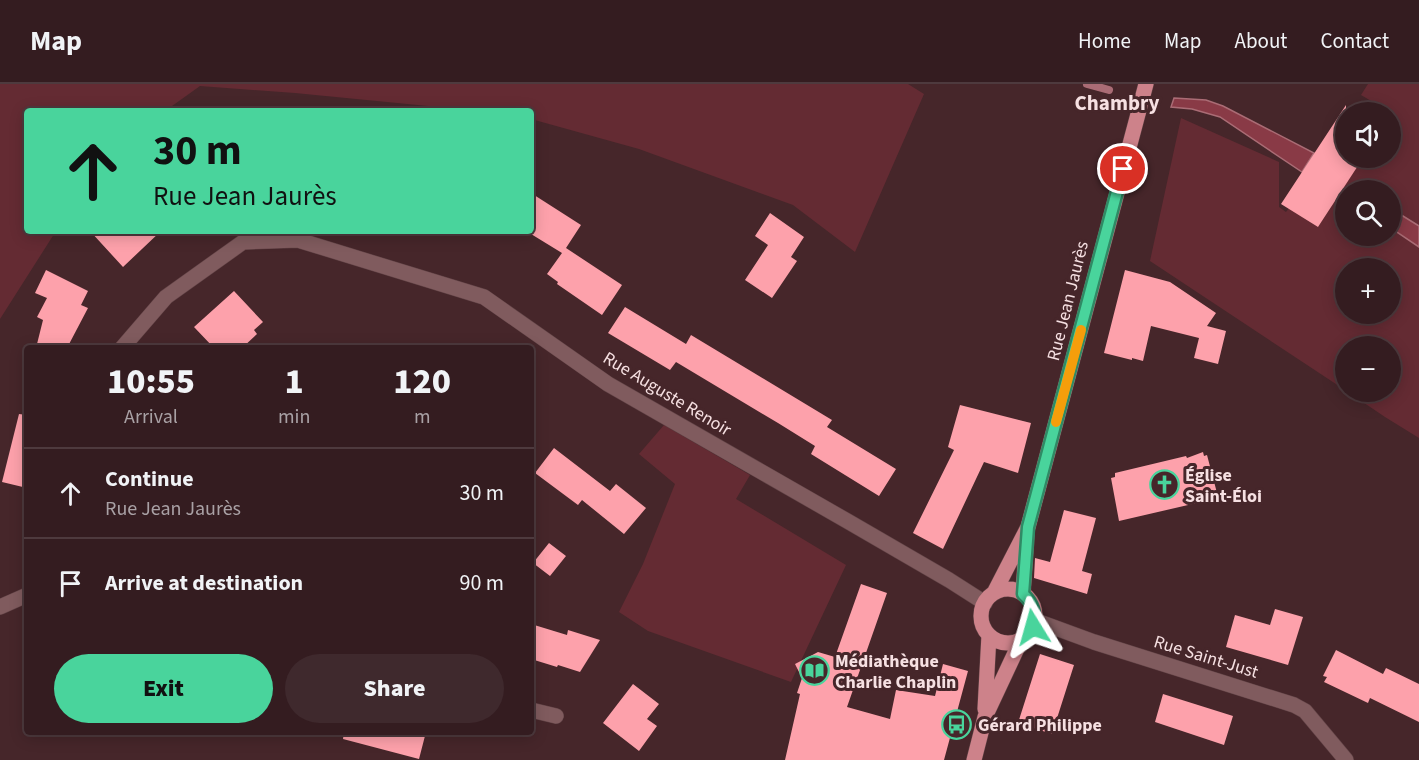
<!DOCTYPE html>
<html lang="en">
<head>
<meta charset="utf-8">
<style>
  :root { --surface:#341c20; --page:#3f292d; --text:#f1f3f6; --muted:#a9a1a5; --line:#4e3a3e; --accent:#49d49c }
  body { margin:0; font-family:"Source Sans 3",sans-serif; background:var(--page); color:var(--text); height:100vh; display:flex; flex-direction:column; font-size:22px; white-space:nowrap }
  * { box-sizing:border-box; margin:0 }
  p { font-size:20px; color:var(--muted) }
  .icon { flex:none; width:33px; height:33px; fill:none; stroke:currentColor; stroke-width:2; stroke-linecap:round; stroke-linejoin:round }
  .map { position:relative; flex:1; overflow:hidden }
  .details { position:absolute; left:24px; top:261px; width:510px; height:390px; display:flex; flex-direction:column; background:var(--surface); border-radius:6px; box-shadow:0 3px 15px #0003,0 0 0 2px var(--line) }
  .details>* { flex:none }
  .top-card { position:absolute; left:24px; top:24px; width:510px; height:126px; border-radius:6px; box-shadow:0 3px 15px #0003,0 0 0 2px var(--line); background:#49d49c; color:#111; overflow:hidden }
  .buttons { position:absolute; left:1335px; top:18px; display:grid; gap:12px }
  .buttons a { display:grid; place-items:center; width:66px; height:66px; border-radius:50%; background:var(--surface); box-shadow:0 3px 15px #0003,0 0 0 2px var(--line); font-size:30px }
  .pin { position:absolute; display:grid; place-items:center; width:51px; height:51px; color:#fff; margin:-26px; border:3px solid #fff; border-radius:50%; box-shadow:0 2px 6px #0007 }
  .me { position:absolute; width:66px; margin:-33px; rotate:352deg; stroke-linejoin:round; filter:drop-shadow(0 0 4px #0008) }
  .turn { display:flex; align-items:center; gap:21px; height:126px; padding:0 30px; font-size:27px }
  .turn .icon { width:78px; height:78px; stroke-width:2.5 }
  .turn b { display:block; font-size:42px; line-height:51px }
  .eta { display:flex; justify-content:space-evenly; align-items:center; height:102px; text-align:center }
  .eta b { font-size:36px; font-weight:800; line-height:42px }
  .primary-button { display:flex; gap:12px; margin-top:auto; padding:12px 30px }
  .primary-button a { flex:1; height:69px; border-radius:36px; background:var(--accent); color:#111; font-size:24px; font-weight:800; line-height:69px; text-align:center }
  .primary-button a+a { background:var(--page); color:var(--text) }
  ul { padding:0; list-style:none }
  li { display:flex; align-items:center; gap:18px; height:90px; padding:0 30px; border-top:2px solid var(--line) }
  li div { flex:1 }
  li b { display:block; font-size:22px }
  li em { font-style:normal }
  header { display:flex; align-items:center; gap:36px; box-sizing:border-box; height:84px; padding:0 30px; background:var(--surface); border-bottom:2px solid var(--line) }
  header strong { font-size:28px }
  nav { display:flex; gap:33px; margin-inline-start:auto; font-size:21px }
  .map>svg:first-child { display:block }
  .green { fill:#642b33; fill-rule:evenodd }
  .water { fill:#893a46; stroke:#aa6c75; stroke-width:1.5 }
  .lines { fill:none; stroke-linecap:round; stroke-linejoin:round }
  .stream { stroke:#aa6c75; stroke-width:8 }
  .building { fill:#fda1ab }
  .minor-casing { stroke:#624447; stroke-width:16 }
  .major-casing { stroke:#624447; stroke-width:16 }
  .minor { stroke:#805b5e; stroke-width:15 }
  .major { stroke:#cd828a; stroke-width:15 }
  .route-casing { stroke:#2f8a65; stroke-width:15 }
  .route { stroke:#49d49c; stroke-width:10 }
  .slow { stroke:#f59e0b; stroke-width:10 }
  .labels { text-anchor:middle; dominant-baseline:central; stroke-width:6; stroke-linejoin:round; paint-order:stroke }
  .street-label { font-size:18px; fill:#f6e0e2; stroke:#46262a }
  .poi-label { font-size:18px; font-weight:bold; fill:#f6e0e2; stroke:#46262a; text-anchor:start }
  .quarter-label { font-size:21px; font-weight:bold; fill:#f6e0e2; stroke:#46262a }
</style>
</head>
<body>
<header>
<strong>Map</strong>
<nav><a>Home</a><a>Map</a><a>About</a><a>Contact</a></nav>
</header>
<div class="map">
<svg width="1419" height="676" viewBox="0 0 1419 676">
  <rect width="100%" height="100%" fill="#46262a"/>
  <path class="green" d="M0,0h908l16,10 -69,158 -62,-47 -154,-56 -108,-30v-8h-52l-184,-18 -95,-7 -35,25h-138v120h29l-56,88z
    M1368,0h51v354l-34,-21 -37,-25h42v-46h-44l-1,44 -195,-129 31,-143 98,44v45l7,5 3,-4 29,19 44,-69h28v-46l-29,-17zM1346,106h44v46h-44zM1346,184h44v46h-44z
    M664,341l86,50 -14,24 110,66 -55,117 -143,-51 -29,-19 24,-48 32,-80 -36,-30z"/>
  <path class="water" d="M1174,14l32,2 17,6 91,47 -12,19 -82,-55 -28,-8 -21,-2z
    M1390,124l29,18v21l-28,-19z"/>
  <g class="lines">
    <path class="stream" d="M1087,0l22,6"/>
  </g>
  <path class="building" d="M1346,21v53h17l-45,69 -37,-23z
    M531,109l50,32 -15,23 56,37 -20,30 -45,-31 1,-2 -11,-8 15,-21 -31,-19z
    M770,129l34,24 -13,20 6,4 -25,37 -27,-18 23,-35 -13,-9z
    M90,147h71l-38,36z
    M46,186l42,21 -7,14 7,3 -21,40h-31l7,-28 -6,-3 10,-19 -12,-5z
    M1125,186l45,12 46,31 -9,13 19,5 -8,33 -24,-6 5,-20 -48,-12 -8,35 -11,-3v2l-28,-7z
    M234,207l29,31 -9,8 3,4 -15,14h-28l-20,-21z
    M625,223l61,37 5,-9 141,85 -5,7 69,42 -17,27 -68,-42 4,-8 -37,-23 -102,-61 -6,8 -62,-37z
    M960,321l71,18 -13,50 -34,-11 -41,87 -30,-16 41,-83 -6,-3z
    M19,330l8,1v73l-25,-6z
    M554,364l56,43 6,-7 30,24 -22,26 -42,-34 -4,5 -43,-32z
    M1203,368l1,4 3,-1 10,38 -5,1 2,5 -95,22 -8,-43 4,-1v-4l71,-17 1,2z
    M1064,426l32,8 -14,53 10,3 -5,20 -53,-16 1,-20 15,4z
    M549,459l17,13 -16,20 -17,-13z
    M861,500l26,9 -40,114 43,12 6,-29 39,6 8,-32 25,7 -24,89h-159l15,-66 -3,-1 5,-15 -7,-14 23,-12 17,5z
    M1275,525l28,8 -15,48 -62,-18 9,-32 35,10z
    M531,540l36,11 1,-5 32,10 -20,32 -22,-7 -1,2 -26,-8z
    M1336,566l47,24 3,-6 33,16v38l-49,-24 -2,5 -44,-21 3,-5 -4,-1z
    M1040,570l34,11 -22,69 -34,-11z
    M633,600l26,20 -12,15 10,7 -18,25 -36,-28z
    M1163,610l70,22 -9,29 -69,-23z
    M344,648h82l-7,27 -76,-20z"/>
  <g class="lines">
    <defs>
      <path id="minor" d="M122,264l44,-51 77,-55 55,-2 186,57 124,87 241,138 100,58 36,23
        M0,523l27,-12
        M1034,536l60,22 200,63 11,6 41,49
        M531,626l25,6"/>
      <path id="major" d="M981 532a27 27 0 1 1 54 0a27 27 0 1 1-54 0Z
        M994,509l34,-66 118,-443
        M1023,510l4,-61
        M985,625l4,-74
        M974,676l11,-43 37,-79"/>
    </defs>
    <use href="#minor" class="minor-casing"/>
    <use href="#major" class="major-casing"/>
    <use href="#minor" class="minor"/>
    <use href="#major" class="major"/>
  </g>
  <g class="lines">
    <defs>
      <path id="route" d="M1033,543c3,-13 1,-23 -10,-33l5,-67 95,-358"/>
    </defs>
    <use href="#route" class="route-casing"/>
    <use href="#route" class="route"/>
    <path class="slow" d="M1056,338l25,-92"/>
  </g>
  <defs>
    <symbol id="church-ring" viewBox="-11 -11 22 22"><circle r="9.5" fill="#46262a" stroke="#49d49c" stroke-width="1.5"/><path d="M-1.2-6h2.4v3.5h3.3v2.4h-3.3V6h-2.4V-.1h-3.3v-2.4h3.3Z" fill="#49d49c"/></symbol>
    <symbol id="library-ring" viewBox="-11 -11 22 22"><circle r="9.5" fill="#46262a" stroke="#49d49c" stroke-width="1.5"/><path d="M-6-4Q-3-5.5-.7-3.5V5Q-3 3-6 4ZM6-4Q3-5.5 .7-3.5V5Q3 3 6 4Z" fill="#49d49c"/></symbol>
    <symbol id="bus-ring" viewBox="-11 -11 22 22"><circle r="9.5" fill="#46262a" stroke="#49d49c" stroke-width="1.5"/><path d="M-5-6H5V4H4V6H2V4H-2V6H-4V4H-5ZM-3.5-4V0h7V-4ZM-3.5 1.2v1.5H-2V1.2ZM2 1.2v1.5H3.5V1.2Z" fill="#49d49c"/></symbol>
  </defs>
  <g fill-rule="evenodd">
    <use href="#church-ring" x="1148" y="384" width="33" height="33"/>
    <use href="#library-ring" x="798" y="570" width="33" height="33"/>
    <use href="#bus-ring" x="940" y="624" width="33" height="33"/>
  </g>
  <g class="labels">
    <g class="street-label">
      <text transform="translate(1068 217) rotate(-76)">Rue Jean Jaurès</text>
      <text transform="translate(667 310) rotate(31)">Rue Auguste Renoir</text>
      <text transform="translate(1206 573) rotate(17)">Rue Saint-Just</text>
    </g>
    <g class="poi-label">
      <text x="1185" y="391">Église<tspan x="1185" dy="21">Saint-Éloi</tspan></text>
      <text x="835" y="577">Médiathèque<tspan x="835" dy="21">Charlie Chaplin</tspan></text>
      <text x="978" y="641">Gérard Philippe</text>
    </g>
    <g class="quarter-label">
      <text x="1117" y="19">Chambry</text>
    </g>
  </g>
</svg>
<div class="buttons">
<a><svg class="icon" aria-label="sound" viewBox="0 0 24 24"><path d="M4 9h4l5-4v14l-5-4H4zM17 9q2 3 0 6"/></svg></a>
<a><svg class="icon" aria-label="search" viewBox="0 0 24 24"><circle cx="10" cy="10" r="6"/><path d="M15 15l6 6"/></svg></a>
<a>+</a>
<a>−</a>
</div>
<div class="pin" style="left:1123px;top:85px;background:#d93025"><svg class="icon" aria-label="arrive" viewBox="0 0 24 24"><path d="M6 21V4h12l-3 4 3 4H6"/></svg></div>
<svg class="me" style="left:1033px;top:543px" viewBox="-20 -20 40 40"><path d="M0-17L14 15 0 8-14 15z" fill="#49d49c" stroke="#fff" stroke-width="4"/></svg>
<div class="top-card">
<div class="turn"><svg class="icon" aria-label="ahead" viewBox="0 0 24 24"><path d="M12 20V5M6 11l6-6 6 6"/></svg><div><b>30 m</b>Rue Jean Jaurès</div></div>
</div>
<section class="details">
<div class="eta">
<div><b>10:55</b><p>Arrival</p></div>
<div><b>1</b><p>min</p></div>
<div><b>120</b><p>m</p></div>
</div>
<ul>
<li><svg class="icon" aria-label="ahead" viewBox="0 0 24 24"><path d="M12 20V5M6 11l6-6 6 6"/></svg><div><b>Continue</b><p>Rue Jean Jaurès</p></div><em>30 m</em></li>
<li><svg class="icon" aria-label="arrive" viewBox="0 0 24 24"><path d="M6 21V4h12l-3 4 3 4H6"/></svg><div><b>Arrive at destination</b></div><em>90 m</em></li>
</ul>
<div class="primary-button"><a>Exit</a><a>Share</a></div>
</section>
</div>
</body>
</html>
